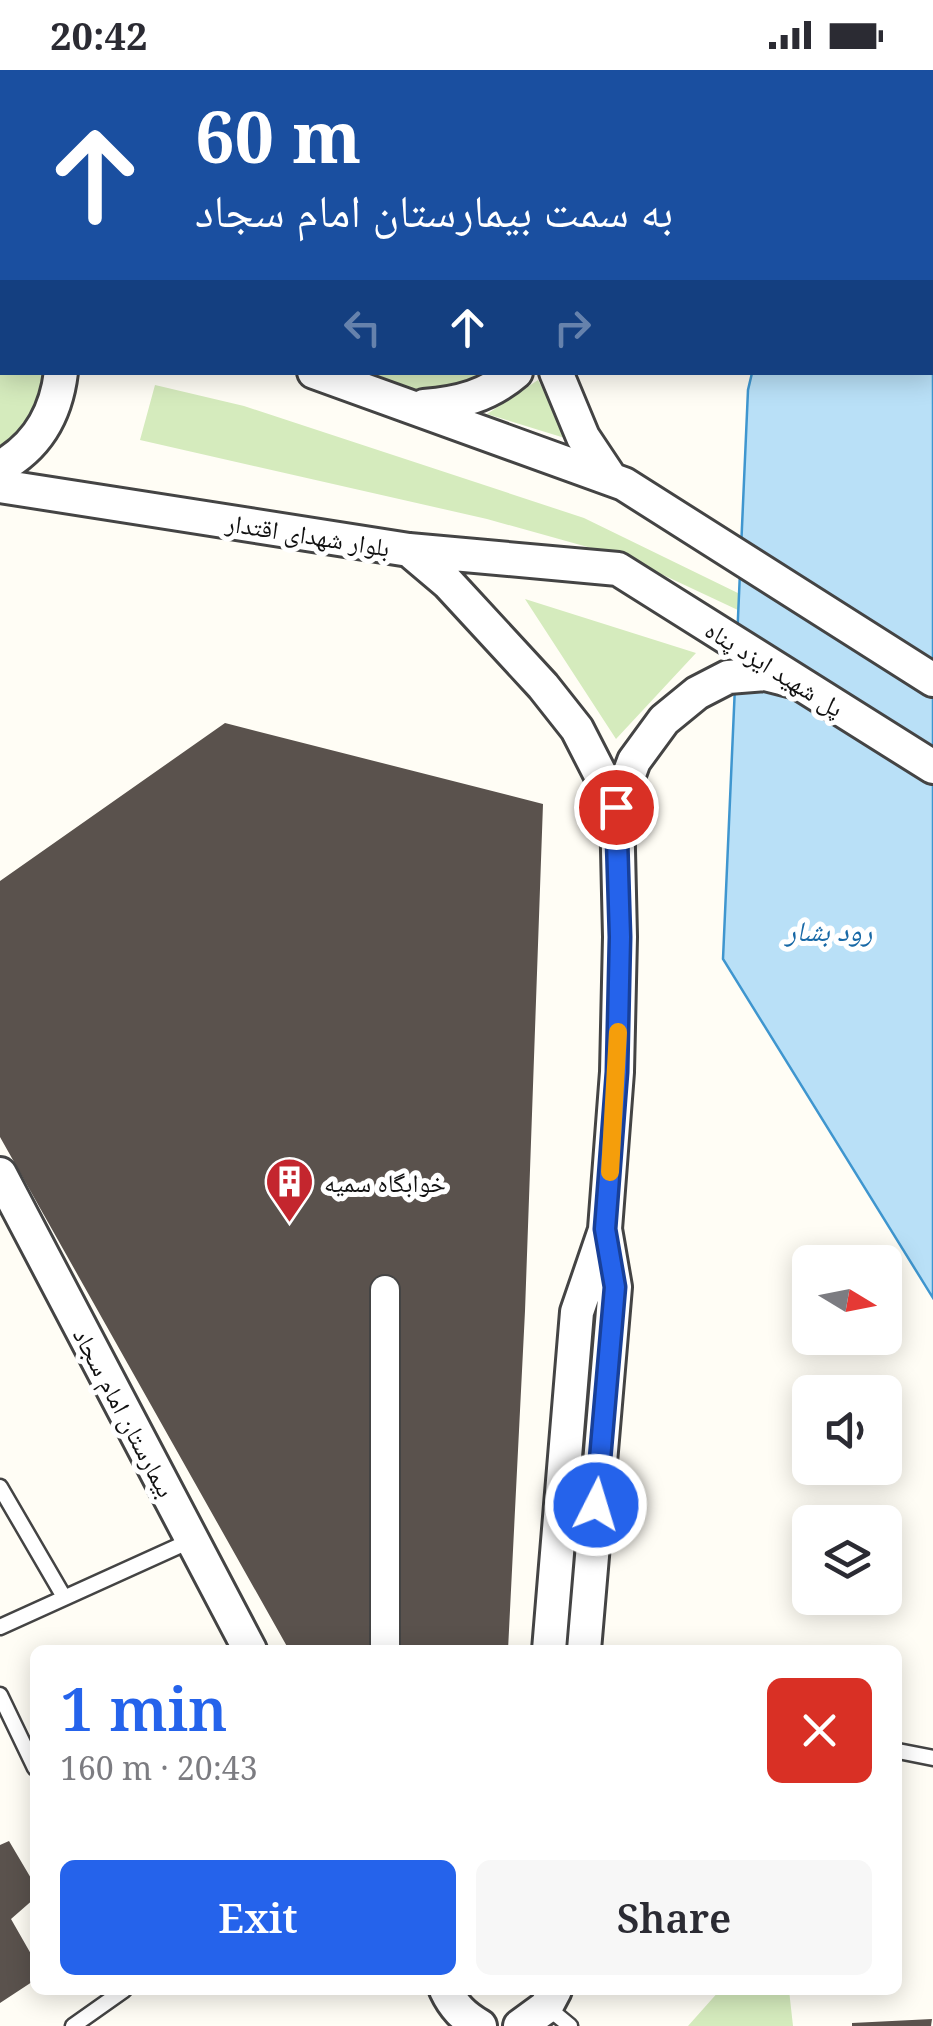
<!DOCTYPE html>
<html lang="en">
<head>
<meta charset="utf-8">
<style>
  :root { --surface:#fff; --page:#f7f7f7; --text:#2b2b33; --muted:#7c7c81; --accent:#2563eb }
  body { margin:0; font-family:"Noto Serif","Noto Naskh Arabic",serif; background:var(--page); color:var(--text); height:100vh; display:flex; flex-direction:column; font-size:38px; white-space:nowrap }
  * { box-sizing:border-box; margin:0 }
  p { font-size:32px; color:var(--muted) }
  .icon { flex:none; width:55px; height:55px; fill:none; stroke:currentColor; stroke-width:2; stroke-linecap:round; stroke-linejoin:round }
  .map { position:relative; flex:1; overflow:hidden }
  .details { position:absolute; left:30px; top:1575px; width:872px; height:350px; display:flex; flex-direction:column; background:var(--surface); border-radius:15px; box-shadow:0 5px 25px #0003 }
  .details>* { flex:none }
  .top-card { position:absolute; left:0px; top:0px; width:935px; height:305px; box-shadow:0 5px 25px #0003; background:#1a4fa0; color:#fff; overflow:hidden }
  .needle { width:65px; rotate:100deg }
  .buttons { position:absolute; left:792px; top:1175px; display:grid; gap:20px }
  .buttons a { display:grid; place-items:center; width:110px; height:110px; border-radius:15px; background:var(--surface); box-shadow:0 5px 25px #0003; font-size:50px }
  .pin { position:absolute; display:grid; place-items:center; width:85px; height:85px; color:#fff; margin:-42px; border:5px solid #fff; border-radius:50%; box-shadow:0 2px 10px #0007 }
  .me { position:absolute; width:110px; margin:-55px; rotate:5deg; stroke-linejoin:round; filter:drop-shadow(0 0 8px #0008) }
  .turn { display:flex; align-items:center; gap:35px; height:210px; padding:0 30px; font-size:45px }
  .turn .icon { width:130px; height:130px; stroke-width:2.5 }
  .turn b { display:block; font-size:70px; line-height:85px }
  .lanes { display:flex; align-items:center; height:95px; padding:0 30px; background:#0003; justify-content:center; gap:50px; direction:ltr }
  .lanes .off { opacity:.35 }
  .round { display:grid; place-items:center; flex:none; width:105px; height:105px; border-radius:15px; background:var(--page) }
  .summary { display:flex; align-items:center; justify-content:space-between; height:170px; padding:0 30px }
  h1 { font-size:60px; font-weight:600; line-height:75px; color:var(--accent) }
  .button { display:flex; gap:20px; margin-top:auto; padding:20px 30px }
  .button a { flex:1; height:115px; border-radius:15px; background:var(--accent); color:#fff; font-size:40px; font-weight:600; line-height:115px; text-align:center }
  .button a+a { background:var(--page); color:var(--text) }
  .status { display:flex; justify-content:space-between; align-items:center; height:70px; padding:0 50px; background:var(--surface); direction:ltr }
  .status svg { height:28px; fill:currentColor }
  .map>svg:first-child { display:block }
  .green { fill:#d5ebbd }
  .water { fill:#b9e0f7; stroke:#3f96cf; stroke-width:2.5 }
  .building { fill:#5a524d }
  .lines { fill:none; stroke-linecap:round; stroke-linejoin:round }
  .service-casing { stroke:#444; stroke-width:19 }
  .minor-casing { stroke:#444; stroke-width:32 }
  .tertiary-casing { stroke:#444; stroke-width:38 }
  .service { stroke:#fff; stroke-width:14 }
  .minor { stroke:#fff; stroke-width:28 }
  .tertiary { stroke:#fff; stroke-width:32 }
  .route-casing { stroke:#184099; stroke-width:25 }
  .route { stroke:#2563eb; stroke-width:18 }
  .slow { stroke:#f59e0b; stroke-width:18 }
  .labels { text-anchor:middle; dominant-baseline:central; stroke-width:10; stroke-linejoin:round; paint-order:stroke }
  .street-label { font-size:25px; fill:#111; stroke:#fff }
  .poi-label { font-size:25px; fill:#111; stroke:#fff; text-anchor:start }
  .water-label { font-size:28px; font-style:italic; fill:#1768a6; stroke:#fff }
</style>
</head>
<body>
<div class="status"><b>20:42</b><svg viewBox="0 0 49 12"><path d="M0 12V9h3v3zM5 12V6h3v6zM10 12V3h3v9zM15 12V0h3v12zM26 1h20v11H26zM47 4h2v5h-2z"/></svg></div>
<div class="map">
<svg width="933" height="1956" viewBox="0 0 933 1956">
  <rect width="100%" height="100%" fill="#fffdf5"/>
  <path class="green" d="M29,0h454v2h-454z
    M0,215l2,87 45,1c-9,37 -15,54 -47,78z
    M334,303h147l-21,62z
    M538,310l30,59 -81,-25z
    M155,315l89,21 340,112 193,94 -3,15 -147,-69 -140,-39 -347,-79z
    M525,529l171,54 -80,86z
    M720,1920h69l4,36h-105z"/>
  <path class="water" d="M831,0h102v1228l-210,-339 25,-569 4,-17 180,-1v-300h-102z"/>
  <path class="building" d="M225,653l318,81 -18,507 -17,339h-219l-289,-513v-256z
    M9,1771l26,44v13l-24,21 24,42v19l-35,23v-158z
    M932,1949l-1,7h-79v-3z"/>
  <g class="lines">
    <defs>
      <path id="service" d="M0,1417l64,110
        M0,1557l192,-87
        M0,1625l35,73
        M898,1681l35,7
        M547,1937l23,19
        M73,1956l51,-36"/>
      <path id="minor" d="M385,1220v360"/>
      <path id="tertiary" d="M528,0v2
        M0,104l2,15
        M0,198l2,2
        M314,302l310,112 309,196
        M556,302l27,65 28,42
        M424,336c35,-3 64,-10 92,-34
        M0,397c37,-20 56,-53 61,-95
        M0,416l409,64 209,19 315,198
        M409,480l39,33 95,103 34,43 40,78
        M0,1104l250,476
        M549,1580l28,-338 27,-79
        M584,1580l31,-363 -10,-58 12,-157 3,-135 -3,-130 17,-46 30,-41 33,-27 31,-16 37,-3 32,8
        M446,1920c8,17 17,26 34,36
        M520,1956l26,-19 9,-17"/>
    </defs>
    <use href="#service" class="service-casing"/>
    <use href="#minor" class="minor-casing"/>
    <use href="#tertiary" class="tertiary-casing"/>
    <use href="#service" class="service"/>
    <use href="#minor" class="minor"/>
    <use href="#tertiary" class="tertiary"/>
  </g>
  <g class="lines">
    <defs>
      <path id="route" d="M596,1435l19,-218 -10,-58 12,-157 3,-135 -4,-130"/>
    </defs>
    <use href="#route" class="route-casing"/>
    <use href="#route" class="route"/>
    <path class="slow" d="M610,1102l8,-140"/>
  </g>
  <defs>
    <symbol id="building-pin" viewBox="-11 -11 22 30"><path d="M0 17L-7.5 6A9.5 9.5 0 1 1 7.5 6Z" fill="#c4262e" stroke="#fff"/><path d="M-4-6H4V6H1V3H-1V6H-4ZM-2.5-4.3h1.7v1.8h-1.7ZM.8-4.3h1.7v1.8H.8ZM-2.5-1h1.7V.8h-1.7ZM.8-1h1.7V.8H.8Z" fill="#fff"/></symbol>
  </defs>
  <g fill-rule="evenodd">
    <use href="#building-pin" x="262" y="1084" width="55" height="75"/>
  </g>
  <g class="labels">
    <g class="street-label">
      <text transform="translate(308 464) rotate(9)">بلوار شهدای اقتدار</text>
      <text transform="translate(775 598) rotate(32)">پل شهید ایزد پناه</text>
      <text transform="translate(125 1342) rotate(62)">بیمارستان امام سجاد</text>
    </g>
    <g class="poi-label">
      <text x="324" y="1112">خوابگاه سمیه</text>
    </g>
    <g class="water-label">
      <text x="829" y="860">رود بشار</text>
    </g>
  </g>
</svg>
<div class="buttons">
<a><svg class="needle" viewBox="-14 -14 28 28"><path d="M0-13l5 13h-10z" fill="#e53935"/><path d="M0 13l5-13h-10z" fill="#7c7c81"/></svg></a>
<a><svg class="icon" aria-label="sound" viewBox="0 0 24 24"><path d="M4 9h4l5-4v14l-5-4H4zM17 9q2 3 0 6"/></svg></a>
<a><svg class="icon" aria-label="layers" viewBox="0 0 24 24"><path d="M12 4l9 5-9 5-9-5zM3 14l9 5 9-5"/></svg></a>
</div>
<div class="pin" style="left:616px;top:737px;background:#d93025"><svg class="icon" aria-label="arrive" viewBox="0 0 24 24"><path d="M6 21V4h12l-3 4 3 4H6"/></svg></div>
<svg class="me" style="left:596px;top:1435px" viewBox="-20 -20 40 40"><circle r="17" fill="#2563eb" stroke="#fff" stroke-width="3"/><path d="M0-11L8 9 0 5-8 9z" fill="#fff"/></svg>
<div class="top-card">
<div class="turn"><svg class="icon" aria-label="ahead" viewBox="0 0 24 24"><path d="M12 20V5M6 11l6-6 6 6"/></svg><div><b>60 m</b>به سمت بیمارستان امام سجاد</div></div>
<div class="lanes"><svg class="icon off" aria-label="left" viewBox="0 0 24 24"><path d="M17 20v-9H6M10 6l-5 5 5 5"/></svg><svg class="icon" aria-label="ahead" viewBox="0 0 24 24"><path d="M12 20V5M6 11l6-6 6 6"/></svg><svg class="icon off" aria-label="right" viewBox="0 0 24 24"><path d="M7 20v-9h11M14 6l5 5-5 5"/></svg></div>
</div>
<section class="details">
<div class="summary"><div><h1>1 min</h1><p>160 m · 20:43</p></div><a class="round" style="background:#d93025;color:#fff"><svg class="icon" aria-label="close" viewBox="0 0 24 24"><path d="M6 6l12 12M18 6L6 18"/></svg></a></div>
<div class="button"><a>Exit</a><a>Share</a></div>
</section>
</div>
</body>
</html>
